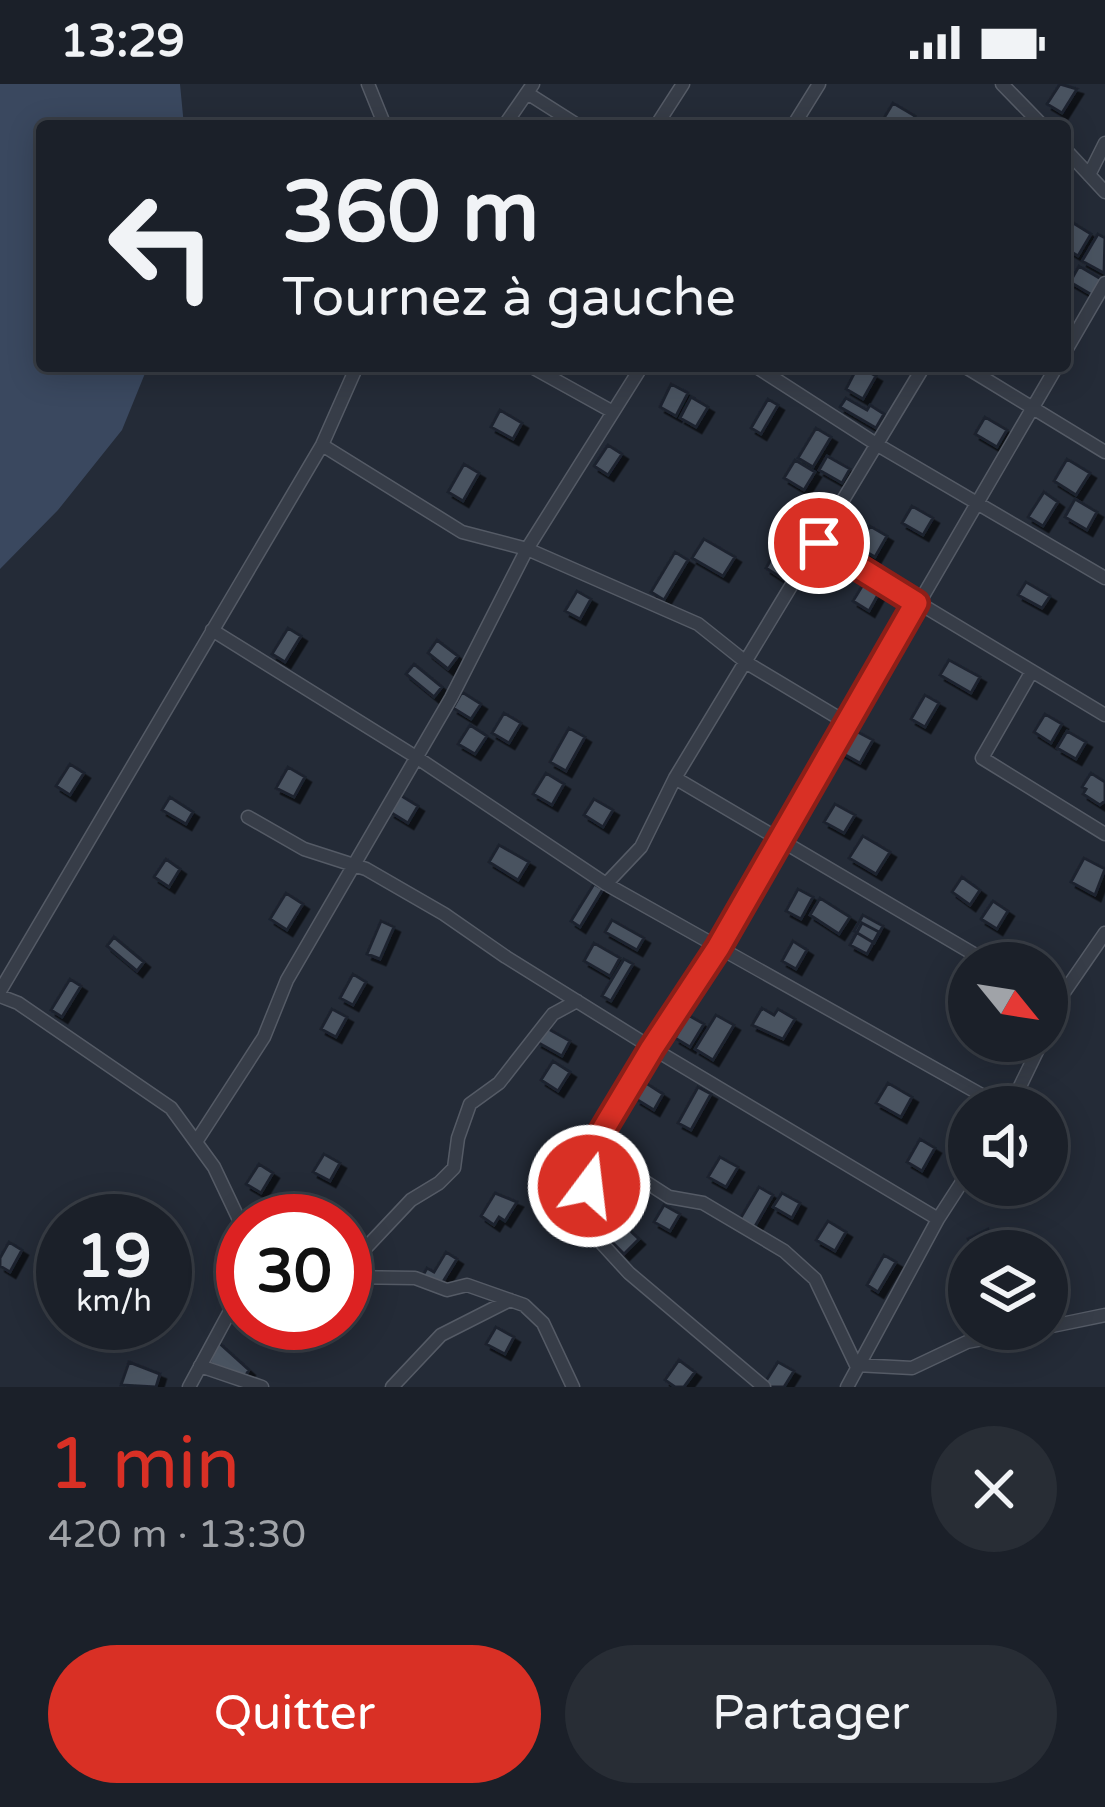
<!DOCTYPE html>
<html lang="fr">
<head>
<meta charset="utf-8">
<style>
  :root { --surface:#1b2029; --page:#282d35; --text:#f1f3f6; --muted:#a0a3a8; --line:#393e46; --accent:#d93025 }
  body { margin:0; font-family:"Varela Round",sans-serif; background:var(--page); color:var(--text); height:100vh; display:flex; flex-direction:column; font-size:45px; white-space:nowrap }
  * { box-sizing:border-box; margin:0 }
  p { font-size:39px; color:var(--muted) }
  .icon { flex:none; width:66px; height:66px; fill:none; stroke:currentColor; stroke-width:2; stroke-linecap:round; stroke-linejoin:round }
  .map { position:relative; height:1303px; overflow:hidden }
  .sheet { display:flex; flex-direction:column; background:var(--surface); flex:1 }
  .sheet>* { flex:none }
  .top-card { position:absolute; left:36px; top:36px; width:1035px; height:252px; border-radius:12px; box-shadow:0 6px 30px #0003,0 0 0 3px var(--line); background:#1b2029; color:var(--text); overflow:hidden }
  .needle { width:78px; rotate:120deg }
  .fabs { position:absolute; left:948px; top:858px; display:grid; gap:24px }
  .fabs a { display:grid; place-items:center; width:120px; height:120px; border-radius:50%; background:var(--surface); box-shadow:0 6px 30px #0003,0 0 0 3px var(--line); font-size:60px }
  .speed { position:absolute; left:36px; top:1110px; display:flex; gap:24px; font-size:60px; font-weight:700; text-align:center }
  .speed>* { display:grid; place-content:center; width:156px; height:156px; border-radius:50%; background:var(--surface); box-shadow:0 6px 30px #0003,0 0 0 3px var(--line); line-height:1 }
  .speed small { font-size:30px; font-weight:400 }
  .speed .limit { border:18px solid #d22; background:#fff; color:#111 }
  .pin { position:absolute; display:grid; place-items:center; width:102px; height:102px; color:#fff; margin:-51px; border:6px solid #fff; border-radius:50%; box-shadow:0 3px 12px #0007 }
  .me { position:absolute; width:132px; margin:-66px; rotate:15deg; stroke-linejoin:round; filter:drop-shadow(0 0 9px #0008) }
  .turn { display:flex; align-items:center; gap:42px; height:252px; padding:0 48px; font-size:54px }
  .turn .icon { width:156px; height:156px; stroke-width:2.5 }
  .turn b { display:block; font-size:84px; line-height:102px }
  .round { display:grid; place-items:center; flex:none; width:126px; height:126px; border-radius:63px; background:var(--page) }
  .headline { display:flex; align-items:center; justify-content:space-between; height:204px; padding:0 48px }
  h1 { font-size:72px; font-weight:600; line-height:90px; color:var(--accent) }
  .button { display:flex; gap:24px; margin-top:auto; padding:24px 48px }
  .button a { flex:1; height:138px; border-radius:72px; background:var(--accent); color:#fff; font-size:48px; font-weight:600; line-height:138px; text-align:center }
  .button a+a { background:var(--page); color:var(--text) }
  .status { display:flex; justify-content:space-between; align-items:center; height:84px; padding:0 60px; background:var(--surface); direction:ltr }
  .status svg { height:33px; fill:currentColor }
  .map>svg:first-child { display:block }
  .water { fill:#3a485f }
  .building { fill:#4a5261; stroke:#1e242f; stroke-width:3; filter:url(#shadow) }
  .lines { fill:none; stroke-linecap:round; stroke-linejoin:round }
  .minor-casing { stroke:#555b66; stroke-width:15 }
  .minor { stroke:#373d48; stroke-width:12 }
  .route-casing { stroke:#8d1f18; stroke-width:30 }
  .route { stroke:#d93025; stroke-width:21 }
</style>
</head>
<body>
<div class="status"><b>13:29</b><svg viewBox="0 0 49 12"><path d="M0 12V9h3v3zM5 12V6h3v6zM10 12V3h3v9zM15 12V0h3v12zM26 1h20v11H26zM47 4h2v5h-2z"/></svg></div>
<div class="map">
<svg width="1105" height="1303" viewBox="0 0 1105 1303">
  <defs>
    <filter id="shadow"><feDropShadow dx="5.5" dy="5.5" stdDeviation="0" flood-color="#0009"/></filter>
  </defs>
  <rect width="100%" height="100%" fill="#242b37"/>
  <path class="water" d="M0,0h180l4,42h-142v240h106l-26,64 -64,80 -58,59z"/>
  <path class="building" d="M1060,0l17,5 -15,24 -15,-9z
    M893,19l22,13 -6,10h-11l-14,-8z
    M1070,137l21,13 -13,22 -13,-8v-18z
    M1098,150l7,4 -1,35 -22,-12z
    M1079,182l22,13 -9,16 -22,-13z
    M858,282l18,10 -13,23 -17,-10z
    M671,300l17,9 -12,23 -16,-9z
    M691,313l17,10 -12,20 -16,-9z
    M846,314l21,12 3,-5 14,9 -8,14 -36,-21z
    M768,315l10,6 -17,29 -10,-6z
    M500,326l22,13 -9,16 -22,-12z
    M985,333l22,13 -10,17 -22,-13z
    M816,344l15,9 -18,30 -15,-9z
    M608,361l14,9 -14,21 -14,-9z
    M827,372l23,13 -8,14 -23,-13z
    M1067,375l23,14 -14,22 -22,-14z
    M795,376l20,12 -11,18 -20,-12z
    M464,380l15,9 -16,28 -15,-9z
    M1044,408l14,10 -15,24 -15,-9z
    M1075,415l22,13 -10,18 -22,-13z
    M912,422l21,12 -10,17 -21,-12z
    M870,442l17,10 -12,21 -17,-10z
    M704,455l31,18 -12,19 -31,-18z
    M675,468l13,8 -24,40 -13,-8z
    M774,470l21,13 -9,14 -20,-13z
    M1026,498l24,14 -8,12 -24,-13z
    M864,499l15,10 -10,18 -16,-10z
    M577,507l14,8 -11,20 -15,-8z
    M288,544l13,8 -16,26 -13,-8z
    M437,556l21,16 -10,13 -20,-16z
    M949,576l31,17 -9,16 -31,-18z
    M414,580l28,23 -8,10 -28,-23z
    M462,608l19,12 -10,15 -18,-11z
    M925,611l14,8 -14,24 -14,-8z
    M504,629l17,10 -12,20 -17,-10z
    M1045,630l17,10 -11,19 -17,-11z
    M470,641l17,11 -12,18 -17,-10z
    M569,644l16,9 -19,34 -16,-9z
    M852,645l21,11 -13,23 -20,-11z
    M1067,647l19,11 -10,17 -19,-11z
    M70,680l14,9 -14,22 -14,-9z
    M288,683l17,10 -11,20 -18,-9z
    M546,689l18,11 -12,21 -19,-11z
    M1091,689l14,9v19l-5,4 -17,-11 3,-5 -4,-2z
    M400,711l18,11 -10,17 -18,-11z
    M170,713l23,15 -7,12 -24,-14z
    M594,715l19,11 -10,17 -19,-12z
    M835,720l20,11 -11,18 -20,-11z
    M863,752l27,16 -14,22 -27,-16z
    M499,761l30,17 -11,18 -29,-18z
    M1084,774l21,11 -10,26 -24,-13z
    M166,775l14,10 -11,18 -15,-10z
    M962,793l18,13 -10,15 -18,-13z
    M594,800l9,5 -23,38 -9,-6z
    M798,805l15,8 -12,22 -15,-8z
    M286,809l17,11 -16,26 -17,-11z
    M820,814l30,19 -11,17 -29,-19z
    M993,817l15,10 -11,18 -16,-10z
    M863,831l20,11 -9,17 -20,-12z
    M612,836l32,18 -7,12 -32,-18z
    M381,837l13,6 -14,32 -13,-5z
    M862,839l17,9 -12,22 -17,-9z
    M114,853l30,25 -7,9 -30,-25z
    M793,857l14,9 -11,19 -14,-8z
    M594,859l26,15 -10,18 -26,-15z
    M624,875l9,5 -22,37 -9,-5z
    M353,890l13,8 -13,23 -13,-7z
    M70,895l11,7 -19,31 -11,-7z
    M762,924l12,7 4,-6 17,10 -12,20 -31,-14z
    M332,925l15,8 -11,20 -15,-8z
    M688,931l16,9 -14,23 -15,-9z
    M716,931l18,10 -21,35 -18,-11z
    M545,943l25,14 -8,15 -25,-14z
    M553,977l17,11 -12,19 -17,-11z
    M646,999l17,11 -9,16 -18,-11z
    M888,999l24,14 -11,20 -25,-14z
    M698,1003l13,7 -20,36 -13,-7z
    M920,1055l15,9 -13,23 -15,-9z
    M324,1070l16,9 -10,18 -17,-9z
    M720,1073l18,10 -12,20 -18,-10z
    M259,1080l14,9 -12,20 -15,-9z
    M759,1103l14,8 -19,33 -14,-9z
    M495,1109l22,9 -12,19 -6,-4 -5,8 -13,-9z
    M782,1109l18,10 -8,15 -19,-11z
    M664,1121l16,9 -10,17 -16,-9z
    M828,1137l18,11 -11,19 -19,-11z
    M624,1141l15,14 -15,15 -14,-14z
    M988,1145l9,20 -23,2 -6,-12z
    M9,1158l13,8 -12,22 -10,-6v-8z
    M446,1168l11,7 -16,26 -19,-8 5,-9 7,4z
    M884,1171l12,7 -18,30 -11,-7z
    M496,1243l18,10 -9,17 -19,-10z
    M218,1258l31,28 -5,8 -35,-15z
    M679,1276l16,12 -11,15h-9l-10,-7z
    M129,1278l31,12 -4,13 -35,-2z
    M778,1278l16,9 -10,16h-16l-4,-3z"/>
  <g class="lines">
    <defs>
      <path id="minor" d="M368,0l17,42
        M1002,0l41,42
        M527,9l52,33
        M504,42l29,-42
        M656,42l27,-42
        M793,42l26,-42
        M1065,65l40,43
        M1089,91l16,-32
        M1065,268l40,-69
        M530,282l83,46
        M755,282l121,78 229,134
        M964,282l141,86
        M322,361l140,87 65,17 171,75 49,39 100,60
        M819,459l286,172
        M212,546l204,127 190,127 397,223
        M1032,587l-50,87 123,76
        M675,694l314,185
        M248,733l56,32 62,20 78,45 62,43 146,91 286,171
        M606,800l35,-37 34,-69 249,-412
        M0,907l322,-546 35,-79
        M0,912l18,7 153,105 43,59 29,61
        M1047,933l58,-84
        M1010,1023l32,-66
        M196,1058l68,-105 23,-57 164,-282 76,-149 115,-183
        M593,1064l76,49 34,6 81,48 31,28 41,86 56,3 55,-26 68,-13
        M345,1186l66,-70 28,-17 15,-15 4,-30 12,-34 29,-21 54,-69 24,-13
        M345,1193l70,1 32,12 20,-5 57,20 19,18 30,64
        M1047,1243l58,-12
        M200,1282l62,21
        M189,1303l54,-100
        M392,1303l49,-52 69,-35
        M764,1303l-135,-114 -44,-48 8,-77 59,-100 66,-100 339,-582
        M847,1303l91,-168 31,-48"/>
    </defs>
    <use href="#minor" class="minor-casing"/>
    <use href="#minor" class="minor"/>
  </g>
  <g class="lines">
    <defs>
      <path id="route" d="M589,1102l3,-38 60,-100 66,-100 198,-345 -97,-60"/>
    </defs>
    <use href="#route" class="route-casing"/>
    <use href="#route" class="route"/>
  </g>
</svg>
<div class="fabs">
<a><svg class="needle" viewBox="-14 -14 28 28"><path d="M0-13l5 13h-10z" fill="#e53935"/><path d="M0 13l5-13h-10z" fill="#a0a3a8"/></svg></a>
<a><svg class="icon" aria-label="sound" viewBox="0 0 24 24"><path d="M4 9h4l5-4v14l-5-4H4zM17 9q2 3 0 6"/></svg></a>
<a><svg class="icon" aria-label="layers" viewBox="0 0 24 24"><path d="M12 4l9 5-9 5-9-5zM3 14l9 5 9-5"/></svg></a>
</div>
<div class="speed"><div>19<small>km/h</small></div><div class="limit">30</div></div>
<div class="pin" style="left:819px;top:459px;background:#d93025"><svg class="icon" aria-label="arrive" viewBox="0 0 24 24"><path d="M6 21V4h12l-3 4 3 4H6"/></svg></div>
<svg class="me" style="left:589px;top:1102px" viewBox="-20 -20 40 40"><circle r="17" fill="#d93025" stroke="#fff" stroke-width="3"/><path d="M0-11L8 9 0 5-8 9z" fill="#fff"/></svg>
<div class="top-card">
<div class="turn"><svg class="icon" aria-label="left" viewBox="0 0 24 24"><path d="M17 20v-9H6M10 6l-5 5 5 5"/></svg><div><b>360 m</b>Tournez à gauche</div></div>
</div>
</div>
<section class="sheet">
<div class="headline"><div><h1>1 min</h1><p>420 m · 13:30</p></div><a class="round"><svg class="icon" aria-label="close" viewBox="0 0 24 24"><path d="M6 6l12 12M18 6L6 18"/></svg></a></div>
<div class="button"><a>Quitter</a><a>Partager</a></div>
</section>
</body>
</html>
